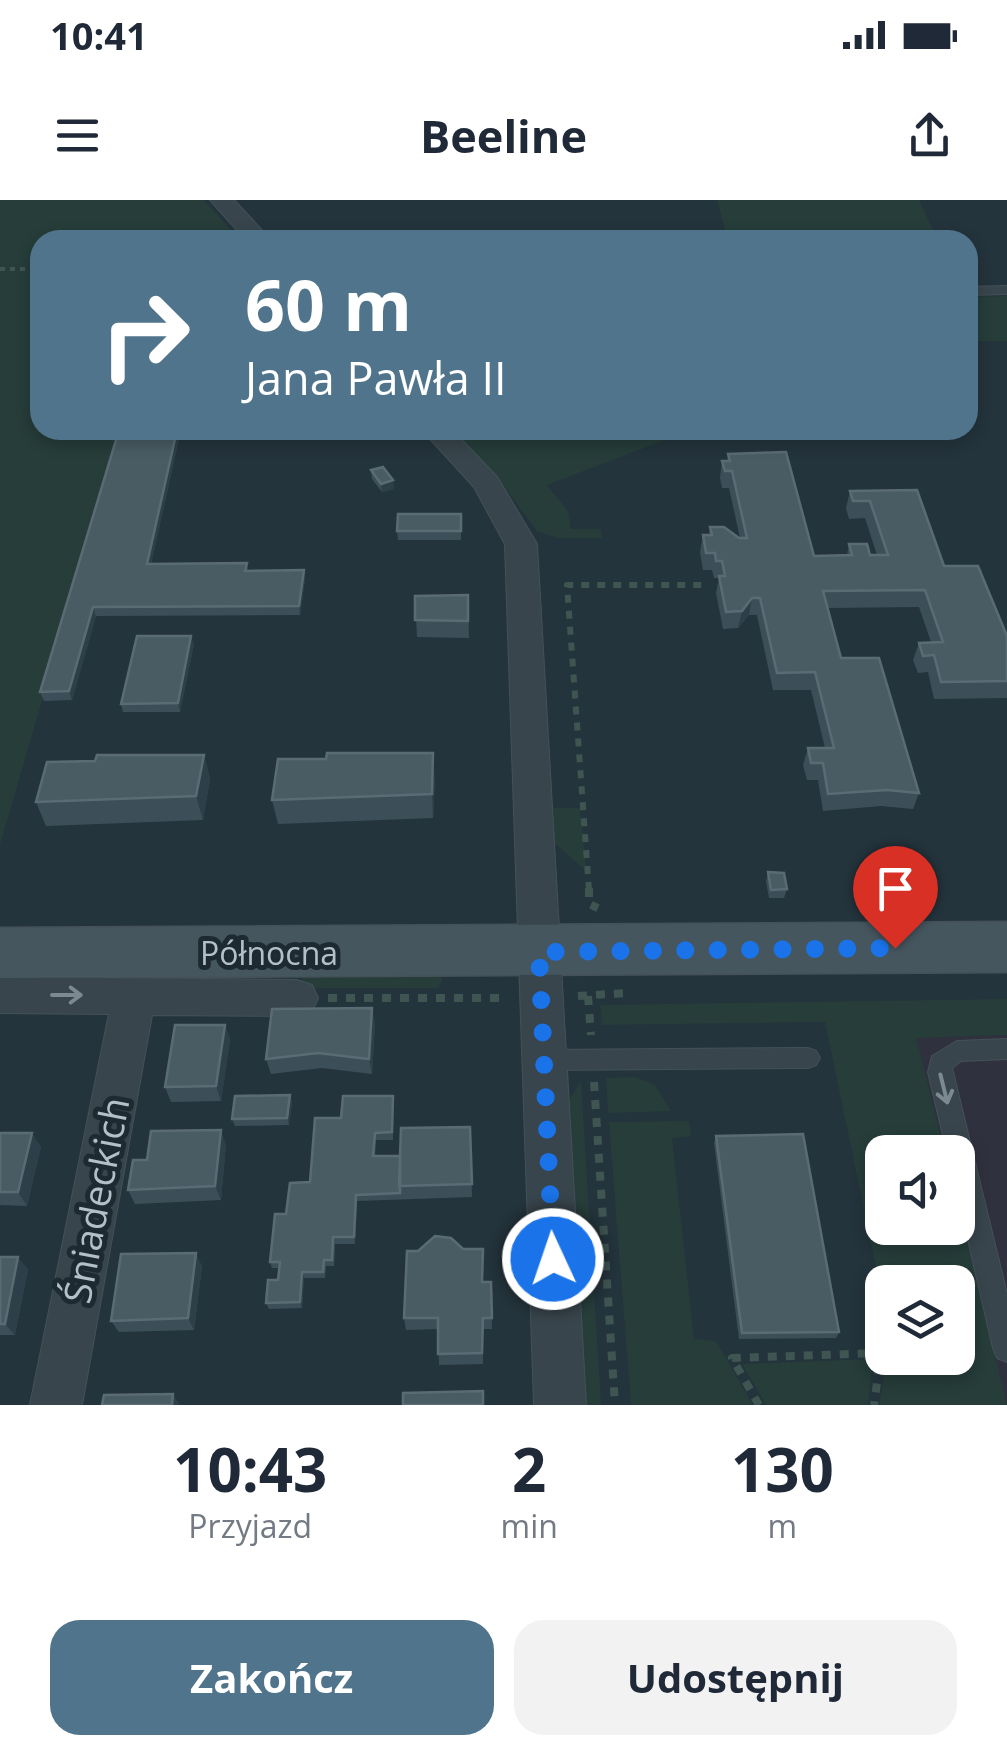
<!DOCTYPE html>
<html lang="pl">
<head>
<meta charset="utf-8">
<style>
  :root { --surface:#fff; --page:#f2f2f3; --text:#1f2937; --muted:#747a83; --accent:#50748c }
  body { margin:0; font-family:"Open Sans",sans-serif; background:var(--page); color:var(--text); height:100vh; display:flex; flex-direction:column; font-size:38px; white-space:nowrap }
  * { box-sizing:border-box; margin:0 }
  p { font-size:32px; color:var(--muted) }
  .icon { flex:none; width:55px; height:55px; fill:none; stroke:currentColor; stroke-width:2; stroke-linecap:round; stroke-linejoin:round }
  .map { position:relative; height:1205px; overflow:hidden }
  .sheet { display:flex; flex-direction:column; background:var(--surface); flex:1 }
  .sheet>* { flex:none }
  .guide { position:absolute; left:30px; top:30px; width:948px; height:210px; border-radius:30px; box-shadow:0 5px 15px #0003; background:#50748c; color:#fff; overflow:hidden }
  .controls { position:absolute; left:865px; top:935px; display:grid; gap:20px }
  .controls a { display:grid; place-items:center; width:110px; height:110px; border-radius:20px; background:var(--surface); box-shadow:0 5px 15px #0003; font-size:50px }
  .pin { position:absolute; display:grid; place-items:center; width:85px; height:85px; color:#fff; margin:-102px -42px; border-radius:50% 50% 50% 0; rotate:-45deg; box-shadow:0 0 10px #0007 }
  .pin .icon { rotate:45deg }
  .me { position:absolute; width:110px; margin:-55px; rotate:357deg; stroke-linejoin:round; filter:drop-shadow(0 0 8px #0008) }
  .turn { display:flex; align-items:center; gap:35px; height:210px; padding:0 50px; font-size:45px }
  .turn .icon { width:130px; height:130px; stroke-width:2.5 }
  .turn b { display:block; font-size:70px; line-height:85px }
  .eta { display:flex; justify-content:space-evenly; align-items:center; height:170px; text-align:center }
  .eta b { font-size:60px; font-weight:700; line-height:70px }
  .button { display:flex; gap:20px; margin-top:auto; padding:20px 50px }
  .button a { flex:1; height:115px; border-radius:30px; background:var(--accent); color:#fff; font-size:40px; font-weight:700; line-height:115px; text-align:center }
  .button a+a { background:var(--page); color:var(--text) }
  .status { display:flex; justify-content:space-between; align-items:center; height:70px; padding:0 50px; background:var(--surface); direction:ltr }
  .status svg { height:28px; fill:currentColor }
  header { display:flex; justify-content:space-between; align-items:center; height:130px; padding:0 50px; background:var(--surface); font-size:45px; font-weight:700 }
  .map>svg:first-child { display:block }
  .medical { fill:#30313e }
  .green { fill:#263d3a }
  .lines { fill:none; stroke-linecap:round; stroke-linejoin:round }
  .lane-casing { stroke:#445158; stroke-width:2 }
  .street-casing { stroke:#445158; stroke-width:2 }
  .secondary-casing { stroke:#445158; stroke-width:3 }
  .path-far2 { stroke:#3f5551; stroke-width:4; stroke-dasharray:5 5; stroke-linecap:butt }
  .path-far1 { stroke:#3f5551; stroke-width:6; stroke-dasharray:8 8; stroke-linecap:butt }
  .path { stroke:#3f5551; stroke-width:8; stroke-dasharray:9 9; stroke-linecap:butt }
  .lane { fill:#38454c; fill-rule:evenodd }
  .street { fill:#38454c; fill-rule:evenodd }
  .secondary { fill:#46565f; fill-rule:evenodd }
  .wall { fill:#3c4f58 }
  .shaded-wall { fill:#2d3f48 }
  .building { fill:#495c64; stroke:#5a6b74; stroke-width:2.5 }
  .oneway { stroke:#7c8990 }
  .route { stroke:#1a73e8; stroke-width:18; stroke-dasharray:0 32.4 }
  .labels { text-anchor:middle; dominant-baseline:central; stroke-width:10; stroke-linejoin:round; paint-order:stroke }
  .street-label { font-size:32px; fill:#b4c0c8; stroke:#1d2a31 }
  .near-street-label { font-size:38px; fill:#b4c0c8; stroke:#1d2a31 }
</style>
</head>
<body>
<div class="status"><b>10:41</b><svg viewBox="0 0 49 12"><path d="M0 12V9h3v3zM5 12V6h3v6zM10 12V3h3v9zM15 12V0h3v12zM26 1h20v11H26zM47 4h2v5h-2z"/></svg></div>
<header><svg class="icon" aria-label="menu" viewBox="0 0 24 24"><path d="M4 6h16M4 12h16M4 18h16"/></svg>Beeline<svg class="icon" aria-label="share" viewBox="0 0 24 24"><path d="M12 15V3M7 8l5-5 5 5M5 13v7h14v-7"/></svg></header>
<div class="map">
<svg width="1007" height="1205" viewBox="0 0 1007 1205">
  <rect width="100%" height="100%" fill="#24343c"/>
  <path class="medical" d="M1007,799v406l-49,-177v-76h-20l-37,-151z"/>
  <path class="green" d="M0,0h204l36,40h-200v190h81l-121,415z
    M717,0h202l19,40h-210z
    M1007,96v45h-39v-44z
    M451,230h240l-144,55 21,26 3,18h30l1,9h-44l-21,-7 -41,-55z
    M552,608h28l6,63 -34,-30z
    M302,777h138l3,2 -5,9h-137z
    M1007,799v36l-91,3 29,114h-63v76h76v-25l49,202h-128l8,-47h71v-76h-76v13l-57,-273 -223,3 -2,-20z
    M636,877l19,8 16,26 -63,2 -2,-35z
    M581,881l20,324h-17l-17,-302z
    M689,921l2,15 -19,2 22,201 22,2 37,64h-122l-22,-283z
    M873,1159l-5,46h-102l-24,-41z"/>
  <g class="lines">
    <defs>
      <path id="lane" d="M1007,86v8l-39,1v-8z
        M1007,839v20l-46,2 -9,7 55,226v68l-10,-4 -4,-10 -35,-152v-44h-11l-19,-80 4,-16 25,-15z
        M808,848l8,3 4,7 -4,7 -8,3 -265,2 -8,-3 -4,-7 4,-7 8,-3z"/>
      <path id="street" d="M210,0h24l37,40h-25z
        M422,230h30l45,47 40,67 49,861h-52l-29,-861 -31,-57z
        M0,777l297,3 15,5 6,13 -6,13 -15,5 -145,-1 -70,390h-52l79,-391 -109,-1z"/>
      <path id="secondary" d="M1007,722v50l-1007,6v-50z"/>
    </defs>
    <use href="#lane" class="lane-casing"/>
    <use href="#street" class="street-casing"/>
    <use href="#secondary" class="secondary-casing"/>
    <path class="path-far2" d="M0,69h40"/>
    <path class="path-far1" d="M589,690l-22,-305h141"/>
    <path class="path" d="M589,688v16l9,4
      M578,796l48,-3
      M588,796l3,39
      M328,798h178
      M594,882l21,323
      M759,1205l-27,-47 149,-5 -7,52"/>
    <use href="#lane" class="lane"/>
    <use href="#street" class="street"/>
    <use href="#secondary" class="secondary"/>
  </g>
  <path class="wall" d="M119,230h62l-30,134 96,-1 1,8 56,-1 1,9 -5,36 -204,1 -24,84 -28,1 -4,-9z
    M728,254l86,102 33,-1 2,-11 21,11h7l-12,-37 -16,1 -3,-11 4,-17 67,-1 27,76 63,70v62l-73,1 -6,-27 -10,1 -5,-13 6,-17 12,-1 -12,-35 -91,1 13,50 78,135 -6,16 -32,-3 -58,5 -5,-31h-11l-4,-15 5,-17h17l-14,-58h-38l-16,-75h-8l-11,13 -15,1 -7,-36 3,-15h-5l-2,-8h-9l-3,-18 3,-17h6l1,-8 30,11 -11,-50h-7l-2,-10 2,-17h5z
    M371,270l23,19 -12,3 -10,-13z
    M461,314v26h-63l-1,-9z
    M468,395l1,43 -52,-1 -2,-41z
    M194,444l-14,68h-57l-2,-8z
    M204,555l6,24 -7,41 -157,6 -10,-24 59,-41z
    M435,578l-2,40 -155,6 -6,-24z
    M768,672l19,17 -3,9h-15l-3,-17z
    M375,823l-3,51 -50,-6 -51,6 -5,-15z
    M225,825l5,15 -9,61 -50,1 -6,-15z
    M290,895l2,8 -3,22 -54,1 -3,-7z
    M393,896v44h-17l-1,16h25l70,-29 2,70 -115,4 -2,43h-20l-1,22h-8l-1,12h-21l-2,30 -33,1 -3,-6 12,-23 1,-12h-7l-2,-6 16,-48 24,-32 31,-64z
    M0,933l41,14 -14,59 -27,-1z
    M716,936l123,196 -3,6 -97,1 -25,-196z
    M226,944l-5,56 -86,4 -7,-14z
    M0,1057l28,12 -13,66h-15z
    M202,1066l-8,64 -75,2 -8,-11z
    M483,1082h8l1,47h-9v35l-44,1 -1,-36 -32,1 -2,-12z"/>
  <path class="shaded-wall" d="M177,230h4l-32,143 -2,-9z
    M393,280l1,9 -12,3 -1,-8z
    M304,370l1,9 -5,36 -1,-9z
    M752,398l-3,17 -11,13 4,-17z
    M93,407l3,9 -24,84 -3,-9z
    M191,436l3,8 -14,68 -2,-9z
    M433,553l2,25 -2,40 -1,-24z
    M204,555l6,24 -7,41 -7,-24z
    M372,808l3,15 -3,51 -3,-15z
    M225,825l5,15 -9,61 -5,-15z
    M290,895l2,8 -3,22 -2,-7z
    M221,930l5,14 -5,56 -6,-14z
    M32,933l9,14 -14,59 -9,-14z
    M356,995l1,6 -2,43 -1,-7z
    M196,1053l6,13 -8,64 -6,-12z
    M18,1057l10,12 -13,66 -10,-11z
    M302,1072l2,6 -2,30 -2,-6z
    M173,1194l7,11h-8z"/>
  <path class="building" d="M119,230h58l-30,134 100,-1 -2,8 59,-1 -5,36 -206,1 -24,84 -29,1z
    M786,252l28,104 38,-1 -3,-11h18l3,11h18l-18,-54h-17l-3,-10 67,-1 27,76h34l29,70v45l-66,1 -7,-27 -11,1 -4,-13 24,-1 -18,-52 -102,1 18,67h38l40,135 -32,-3 -59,4 -5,-31h-12l-3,-15h26l-19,-76 -38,1 -17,-75h-8l-10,13 -16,1 -7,-36h6l-3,-15h-6l-1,-8h-9l-3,-18h9l-2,-8h14l15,11h8l-15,-67h-7l-3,-10h8l-2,-7z
    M383,267l10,13 -12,4 -10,-14z
    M398,314h63v17h-64z
    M468,395v26l-53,-1v-24z
    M137,436h54l-13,67 -57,1z
    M327,553h106l-1,41 -160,6 6,-41h48z
    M97,555h107l-8,41 -160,6 11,-40 48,-1z
    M768,672l16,1 3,16 -16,1z
    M372,808l-3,51 -51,-6 -52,6 6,-50z
    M175,825h50l-9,61 -51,1z
    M290,895l-3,23 -55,1 3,-23z
    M343,896h50l-1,36 -17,1 -2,23h27v37l-44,2 -2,42h-21l-1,23h-8l-1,12h-21l-2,30 -34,1 2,-23h10l2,-18h-10l5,-48h11l4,-31 20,-1 5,-64h26z
    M470,927l2,57 -73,2 2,-58z
    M221,930l-6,56 -87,4 5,-30h14l4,-29z
    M0,933h32l-14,59h-18z
    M803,934l36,198 -97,1 -26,-197z
    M435,1036l16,2 12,11h20l-1,33h9l1,36h-9l-1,35 -44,1v-36h-34l3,-67h11z
    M196,1053l-8,65 -77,3 10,-67z
    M0,1057h18l-13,67h-5z
    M483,1191v14h-80v-12z
    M173,1194l-1,11h-70l2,-10z"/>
  <defs><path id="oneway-shaft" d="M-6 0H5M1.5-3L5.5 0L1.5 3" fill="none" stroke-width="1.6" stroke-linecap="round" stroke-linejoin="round" transform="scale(2.5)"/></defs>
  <g class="oneway">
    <use href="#oneway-shaft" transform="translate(67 795)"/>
    <use href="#oneway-shaft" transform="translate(944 889) rotate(76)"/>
  </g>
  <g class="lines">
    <path class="route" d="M553,1059l-14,-307 356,-4"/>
  </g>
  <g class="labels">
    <g class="street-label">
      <text x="269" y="752">Północna</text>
    </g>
    <g class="near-street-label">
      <text transform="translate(95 1000) rotate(-79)">Śniadeckich</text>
    </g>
  </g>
</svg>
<div class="controls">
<a><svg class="icon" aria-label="sound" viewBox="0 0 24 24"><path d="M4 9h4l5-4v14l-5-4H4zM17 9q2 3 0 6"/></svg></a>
<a><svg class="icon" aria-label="layers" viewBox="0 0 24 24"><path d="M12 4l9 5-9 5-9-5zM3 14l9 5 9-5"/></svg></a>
</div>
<div class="pin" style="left:895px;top:748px;background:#d93025"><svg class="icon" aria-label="arrive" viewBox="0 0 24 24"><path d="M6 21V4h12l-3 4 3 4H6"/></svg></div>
<svg class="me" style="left:553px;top:1059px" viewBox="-20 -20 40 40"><circle r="17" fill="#1a73e8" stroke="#fff" stroke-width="3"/><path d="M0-11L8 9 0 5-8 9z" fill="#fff"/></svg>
<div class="guide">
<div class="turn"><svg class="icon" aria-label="right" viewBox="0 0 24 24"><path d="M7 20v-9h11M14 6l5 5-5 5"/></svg><div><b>60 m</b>Jana Pawła II</div></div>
</div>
</div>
<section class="sheet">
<div class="eta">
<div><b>10:43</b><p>Przyjazd</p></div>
<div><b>2</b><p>min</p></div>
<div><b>130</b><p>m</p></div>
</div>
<div class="button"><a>Zakończ</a><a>Udostępnij</a></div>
</section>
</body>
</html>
